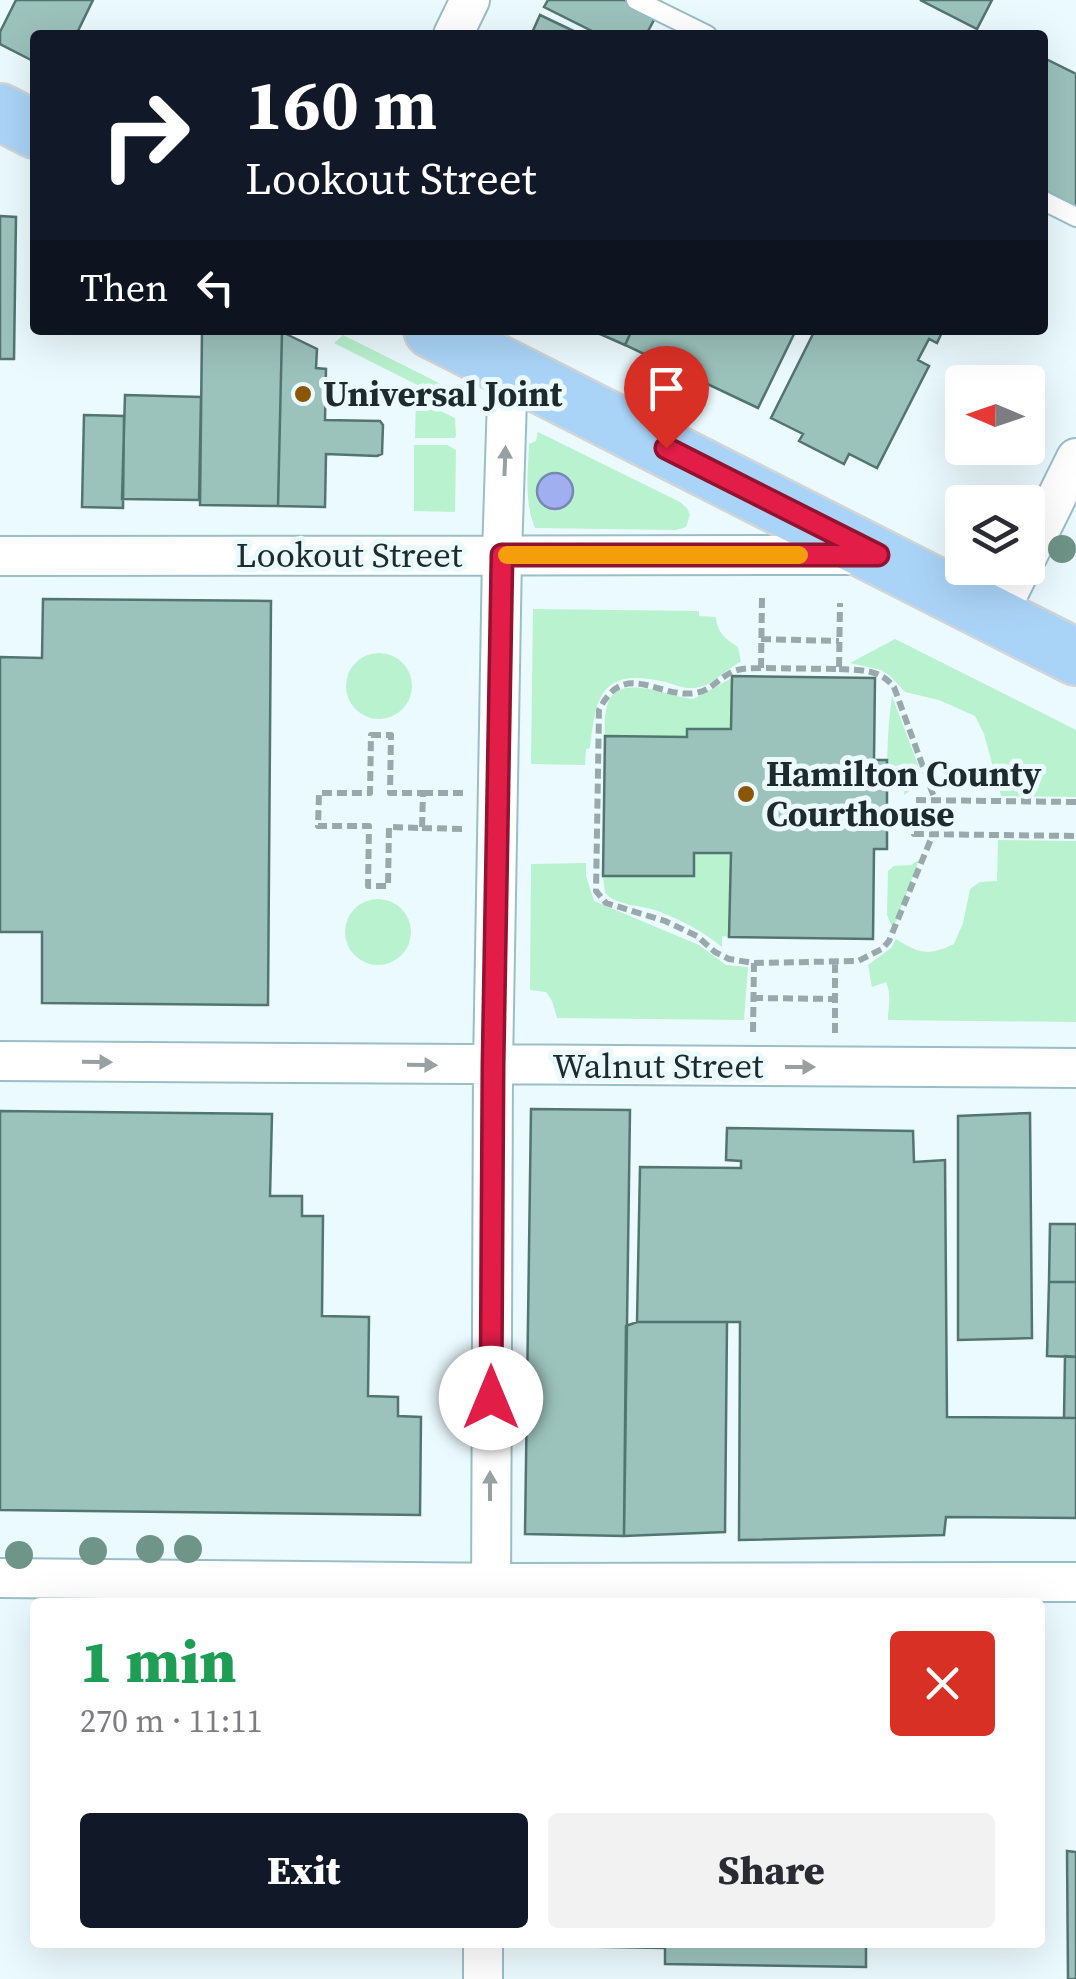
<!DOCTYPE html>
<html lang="en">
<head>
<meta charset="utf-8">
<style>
  :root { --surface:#fff; --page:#f2f2f3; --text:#2b2b33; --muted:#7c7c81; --accent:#111827 }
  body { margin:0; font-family:"Source Serif 4",serif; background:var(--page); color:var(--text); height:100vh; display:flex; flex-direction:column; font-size:38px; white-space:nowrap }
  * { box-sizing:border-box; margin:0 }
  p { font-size:32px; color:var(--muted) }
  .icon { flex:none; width:55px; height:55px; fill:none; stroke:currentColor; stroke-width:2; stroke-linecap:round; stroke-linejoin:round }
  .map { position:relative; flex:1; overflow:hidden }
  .drawer { position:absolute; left:30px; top:1598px; width:1015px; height:350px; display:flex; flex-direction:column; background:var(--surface); border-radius:10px; box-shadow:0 10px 40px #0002 }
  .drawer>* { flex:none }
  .banner { position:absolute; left:30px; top:30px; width:1018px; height:305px; border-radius:10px; box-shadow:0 10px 40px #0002; background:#111827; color:#fff; overflow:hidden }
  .needle { width:65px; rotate:272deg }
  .buttons { position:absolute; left:945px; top:365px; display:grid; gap:20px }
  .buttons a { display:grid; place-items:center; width:100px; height:100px; border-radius:10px; background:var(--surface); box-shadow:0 10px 40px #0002; font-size:50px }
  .pin { position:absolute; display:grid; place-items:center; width:85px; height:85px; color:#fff; margin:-102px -42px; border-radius:50% 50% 50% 0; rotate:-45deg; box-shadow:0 0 10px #0007 }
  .pin .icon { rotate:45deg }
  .me { position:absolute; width:110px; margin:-55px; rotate:0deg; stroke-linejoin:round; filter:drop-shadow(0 0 8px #0008) }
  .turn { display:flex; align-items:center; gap:35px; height:210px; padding:0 50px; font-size:45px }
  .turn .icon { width:130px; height:130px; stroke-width:2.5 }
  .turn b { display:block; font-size:70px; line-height:85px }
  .then { display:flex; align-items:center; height:95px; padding:0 50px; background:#0003; gap:20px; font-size:38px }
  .round { display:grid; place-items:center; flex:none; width:105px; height:105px; border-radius:10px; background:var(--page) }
  .overview { display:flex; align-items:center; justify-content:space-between; height:170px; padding:0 50px }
  h1 { font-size:60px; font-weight:800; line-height:75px; color:#1e9e55 }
  .action { display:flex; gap:20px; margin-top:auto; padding:20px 50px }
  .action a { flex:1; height:115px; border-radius:10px; background:var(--accent); color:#fff; font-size:40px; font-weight:800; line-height:115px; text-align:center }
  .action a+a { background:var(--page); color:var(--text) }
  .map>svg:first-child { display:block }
  .green { fill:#b9f2ce }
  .water { fill:#a0afef; stroke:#7987b5; stroke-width:2.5 }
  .building { fill:#9cc2bc; stroke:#527571; stroke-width:2.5 }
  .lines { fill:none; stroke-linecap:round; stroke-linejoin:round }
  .lane-casing { stroke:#9abec7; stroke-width:22 }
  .street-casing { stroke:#9abec7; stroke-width:42 }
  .primary-casing { stroke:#d2d5d5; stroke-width:60 }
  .path { stroke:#99a8ac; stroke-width:6; stroke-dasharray:10 5; stroke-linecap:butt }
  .lane { stroke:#fff; stroke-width:18 }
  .street { stroke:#fff; stroke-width:38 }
  .primary { stroke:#aad4f7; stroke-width:55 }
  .tree { fill:#6f9588 }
  .oneway { fill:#99a0a1 }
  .route-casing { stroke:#92132f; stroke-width:25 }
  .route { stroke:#e11d48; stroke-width:18 }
  .slow { stroke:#f59e0b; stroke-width:18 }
  .poi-dot { fill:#8b5605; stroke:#ebfafe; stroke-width:4 }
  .labels { text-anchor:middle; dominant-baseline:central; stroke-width:10; stroke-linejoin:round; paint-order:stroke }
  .poi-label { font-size:35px; font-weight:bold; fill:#1d2b2f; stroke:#ebfafe; text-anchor:start }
  .street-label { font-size:35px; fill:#1d2b2f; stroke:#ebfafe }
</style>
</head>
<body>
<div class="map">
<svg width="1076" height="1979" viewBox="0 0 1076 1979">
  <rect width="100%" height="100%" fill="#ebfafe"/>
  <path class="green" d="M343,335l114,57 10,18 -133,-67z
    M416,399l39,19 1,18 -1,2h-40z
    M538,432l142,70 7,6 3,7 -4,12 -10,3 -141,-2c-11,-27 -7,-54 -6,-84l7,-3z
    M414,445h33l9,5 -1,62 -41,-1z
    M533,609l166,2v5l17,1c1,16 10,22 22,30l3,15c-17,8 -29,25 -48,26 -11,1 -21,-5 -32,-7 -62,-13 -65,18 -71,67l-4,1 -1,16 -54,-1z
    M895,639l181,91v67l-75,-1 -17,-62 -9,-18 -36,-16 -34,-8 -15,-16 -9,-6 -31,-7z
    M346 686a33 33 0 1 1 66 0a33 33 0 1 1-66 0Z
    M732,678l-1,51h-44v8l-82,-1c0,-8 -1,-17 1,-25 6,-43 61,-14 87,-12z
    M892,696l28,74 -2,15 -14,10 1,-14h-18c0,-29 1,-57 5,-85z
    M998,840l78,1v181l-188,-2c0,-14 4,-24 -2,-38l-14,5 -4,-22 23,-17 5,-9c23,15 33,17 58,5l9,-21 7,-34 10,-7 17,-1z
    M694,853h37l-2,84 -7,-1v11c-19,-16 -41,-27 -64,-36 -17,-6 -41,-5 -53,-18l-2,-17h90z
    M919,860l-26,69 -6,-14 1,-44 6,-5 17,-1z
    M586,863v13l8,25 105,44 27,20 22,2 -4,53 -187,-2 -5,-17 -6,-9 -16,-2 1,-126z
    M345 932a33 33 0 1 1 66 0a33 33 0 1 1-66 0Z"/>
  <path class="water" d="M537 491a18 18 0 1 1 36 0a18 18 0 1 1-36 0Z"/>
  <path class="building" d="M16,0h77l-17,35h-41v27l-35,-18v-12z
    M548,0h76l32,16 -10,19h-46l-56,-28z
    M920,0h72l-15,29z
    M540,15l42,20h-51z
    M1042,57l34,17v133l-34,-18z
    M0,216l16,1 -2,142h-14z
    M202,330h77l3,2 -4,174 -78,-1z
    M591,330h41l-7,15z
    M632,330h164l-38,78 -133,-63z
    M815,330h128l-6,13 -8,-4 -11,21 11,6 -52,102 -28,-14 -5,10 -45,-23 4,-7 -32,-16z
    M282,332l35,17 -1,19 10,1 -1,51 55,1 3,4 -1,29 -5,2 -51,-2 -1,53 -47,-1z
    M125,395l76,2 -2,103 -77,-1z
    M84,415l40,1 -1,92 -41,-1z
    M43,599l228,2 -3,404 -226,-2v-71h-42v-275l42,1z
    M732,676l143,2 -1,82h13v89h-13l-1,90 -144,-2 2,-84h-37v23h-91l2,-140 82,1v-8h44z
    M531,1109l99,1 -6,426 -99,-2z
    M0,1111l272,3 -2,82h32v20h21l-1,100 47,1 -1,79 30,1v19l23,1 -1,98 -420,-5z
    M1030,1113l2,225 -74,2v-224z
    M727,1128l186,3 1,31 31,-2 2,257 129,1v100l-130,-1 -2,18 -205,5 1,-218h-103l3,-155 101,1v-7l-15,-1z
    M1050,1224h26v58h-27z
    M1049,1282h27v75l-29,-1z
    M637,1322h90l-2,210 -101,4 2,-210z
    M1065,1356l11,1v61h-12z
    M1067,1851l9,1v127h-8z
    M554,1942h312v25l-201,-3v-16l-111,-2z"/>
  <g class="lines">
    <defs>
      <path id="lane" d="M636,0l71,35
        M1042,200l34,17"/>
      <path id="street" d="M453,35l17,-35
        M1028,555l48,-97
        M0,556l862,-1
        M997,616l24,-48
        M0,1061l1076,7
        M0,1578l516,5 560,-1
        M491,1602l2,-536 9,-511 6,-187
        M483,1979v-37"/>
      <path id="primary" d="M0,112l35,18
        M432,330l644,327"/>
    </defs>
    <use href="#lane" class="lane-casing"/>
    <use href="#street" class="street-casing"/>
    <use href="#primary" class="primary-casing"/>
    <path class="path" d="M762,598l-1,70 78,1 1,-66
      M761,639l78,2
      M761,668c-11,0 -22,0 -31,5 -13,7 -19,17 -34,20 -39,6 -71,-35 -97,17l-3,181 10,12 59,18 32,15 18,16 14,7 25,4 104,-2 24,-12 7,-8 44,-107
      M839,669c22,1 41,0 55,18l41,113
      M371,735h20l-1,58h33l-1,35 -33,-1 -1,59h-20l1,-60h-51l1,-33h51z
      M423,793h43
      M1076,802l-161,-2 -1,34 162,2
      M422,828l43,1
      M753,998l81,1
      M753,1032l1,-69
      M835,1033v-71"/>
    <use href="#lane" class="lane"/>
    <use href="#street" class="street"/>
    <use href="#primary" class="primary"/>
  </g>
  <g class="tree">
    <circle cx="1062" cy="549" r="14"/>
    <circle cx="150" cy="1549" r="14"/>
    <circle cx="188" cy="1549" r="14"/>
    <circle cx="93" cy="1551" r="14"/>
    <circle cx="19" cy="1555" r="14"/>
  </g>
  <defs><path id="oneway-solid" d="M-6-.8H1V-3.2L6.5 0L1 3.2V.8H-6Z" transform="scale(2.5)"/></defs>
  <g class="oneway">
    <use href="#oneway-solid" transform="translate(505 461) rotate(-88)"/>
    <use href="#oneway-solid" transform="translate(97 1062) rotate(1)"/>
    <use href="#oneway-solid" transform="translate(422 1065) rotate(1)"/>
    <use href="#oneway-solid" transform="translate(800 1067)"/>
    <use href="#oneway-solid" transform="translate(490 1486) rotate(-90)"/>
  </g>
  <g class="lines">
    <defs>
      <path id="route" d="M491,1398l2,-332 9,-511h376l-212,-107"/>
    </defs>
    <use href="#route" class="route-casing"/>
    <use href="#route" class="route"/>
    <path class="slow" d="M507,555h292"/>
  </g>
  <g class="poi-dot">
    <circle cx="303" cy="394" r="10"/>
    <circle cx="746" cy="794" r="10"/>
  </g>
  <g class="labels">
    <g class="poi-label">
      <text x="323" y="394">Universal Joint</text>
      <text x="766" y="774">Hamilton County<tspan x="766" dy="40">Courthouse</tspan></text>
    </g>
    <g class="street-label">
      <text x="349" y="555">Lookout Street</text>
      <text x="658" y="1066">Walnut Street</text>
    </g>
  </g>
</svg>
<div class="buttons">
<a><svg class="needle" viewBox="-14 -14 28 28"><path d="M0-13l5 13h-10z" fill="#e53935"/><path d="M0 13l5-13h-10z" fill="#7c7c81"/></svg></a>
<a><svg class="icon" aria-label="layers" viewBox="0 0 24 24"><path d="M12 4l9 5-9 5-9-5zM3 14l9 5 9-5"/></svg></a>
</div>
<div class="pin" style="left:666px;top:448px;background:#d93025"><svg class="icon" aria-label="arrive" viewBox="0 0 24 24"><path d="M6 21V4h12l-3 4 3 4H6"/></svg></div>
<svg class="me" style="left:491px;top:1398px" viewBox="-20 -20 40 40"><circle r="19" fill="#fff"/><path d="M0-13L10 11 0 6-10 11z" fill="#e11d48"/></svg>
<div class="banner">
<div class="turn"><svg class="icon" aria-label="right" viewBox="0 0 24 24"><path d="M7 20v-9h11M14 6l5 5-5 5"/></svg><div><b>160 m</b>Lookout Street</div></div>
<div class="then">Then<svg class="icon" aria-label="left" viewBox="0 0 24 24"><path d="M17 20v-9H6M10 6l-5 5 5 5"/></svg></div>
</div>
<section class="drawer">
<div class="overview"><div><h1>1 min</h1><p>270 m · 11:11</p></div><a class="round" style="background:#d93025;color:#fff"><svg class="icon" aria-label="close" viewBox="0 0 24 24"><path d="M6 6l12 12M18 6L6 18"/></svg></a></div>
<div class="action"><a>Exit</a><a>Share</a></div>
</section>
</div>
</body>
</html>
